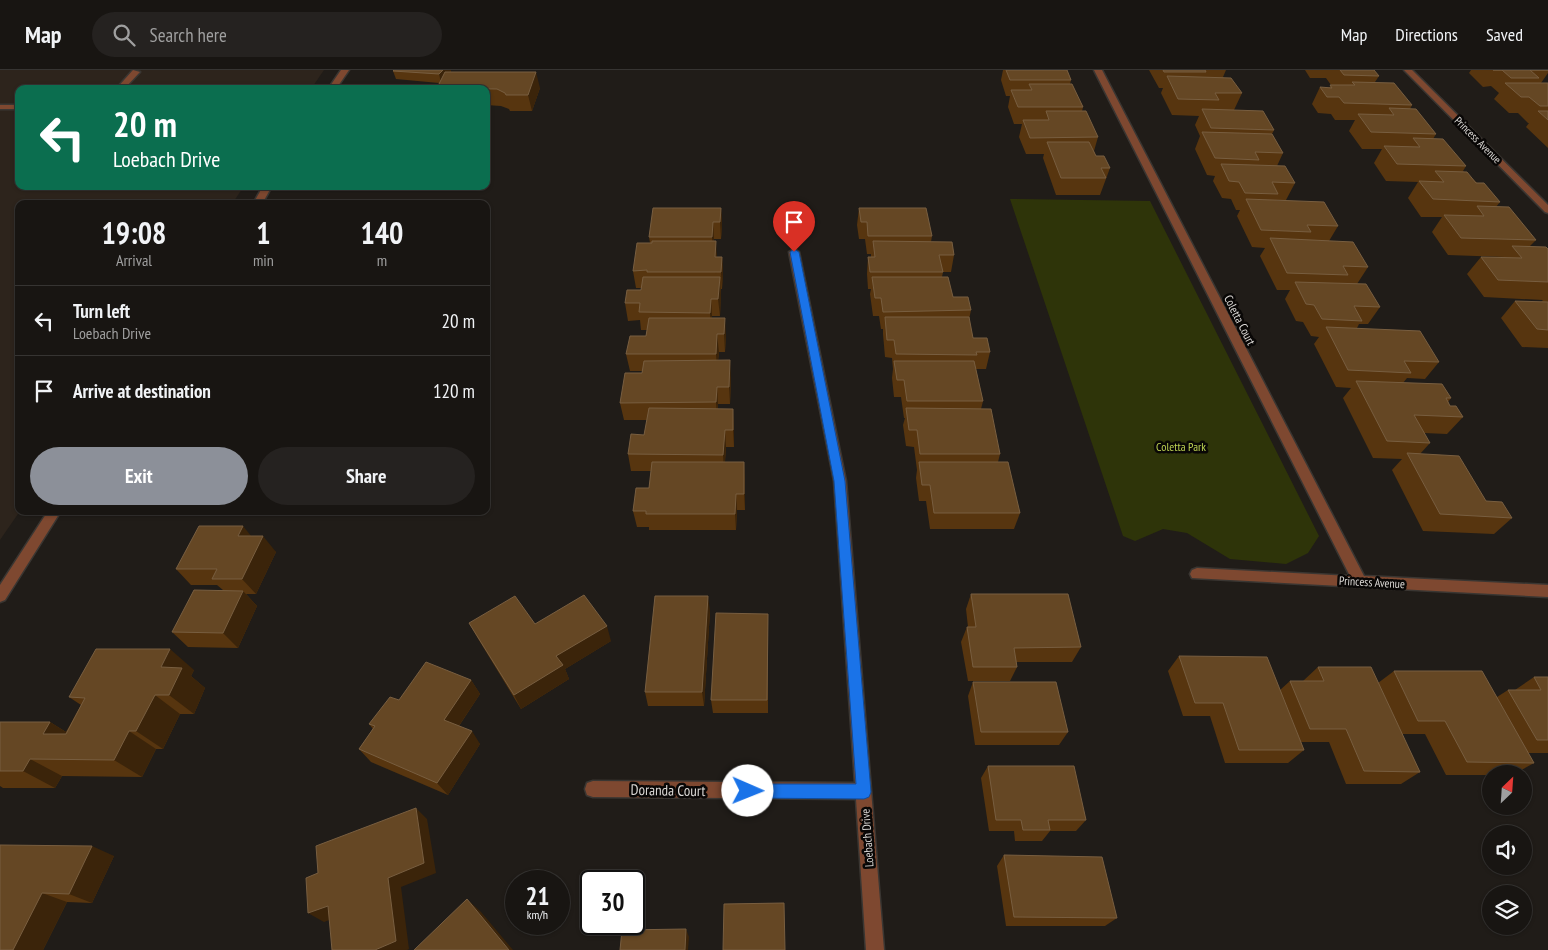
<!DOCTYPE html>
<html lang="en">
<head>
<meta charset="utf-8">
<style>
  :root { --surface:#181512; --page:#252220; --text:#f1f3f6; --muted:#9f9f9f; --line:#363432; --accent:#8c9099 }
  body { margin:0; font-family:"PT Sans Narrow",sans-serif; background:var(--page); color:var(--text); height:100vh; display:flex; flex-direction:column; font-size:19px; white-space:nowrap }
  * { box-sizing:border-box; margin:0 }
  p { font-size:16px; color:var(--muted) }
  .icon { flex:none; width:28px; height:28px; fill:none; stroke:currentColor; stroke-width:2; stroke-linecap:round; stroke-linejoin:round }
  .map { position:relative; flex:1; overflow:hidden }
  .sheet { position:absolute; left:15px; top:130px; width:475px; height:315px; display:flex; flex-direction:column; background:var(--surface); border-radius:10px; box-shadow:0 1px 4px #0004,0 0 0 1px var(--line) }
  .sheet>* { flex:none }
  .top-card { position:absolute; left:15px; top:15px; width:475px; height:105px; border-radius:10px; box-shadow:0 1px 4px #0004,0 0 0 1px var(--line); background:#0b6e4f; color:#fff; overflow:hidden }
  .needle { width:32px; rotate:25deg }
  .tools { position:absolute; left:1482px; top:695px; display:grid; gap:10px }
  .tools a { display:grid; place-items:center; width:50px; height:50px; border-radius:50%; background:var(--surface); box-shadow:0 1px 4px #0004,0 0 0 1px var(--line); font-size:25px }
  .speed { position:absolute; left:505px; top:800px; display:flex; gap:10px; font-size:25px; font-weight:700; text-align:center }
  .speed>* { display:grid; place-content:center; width:65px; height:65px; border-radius:50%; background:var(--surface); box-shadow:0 1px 4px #0004,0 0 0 1px var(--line); line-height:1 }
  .speed small { font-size:12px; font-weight:400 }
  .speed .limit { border:2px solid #111; border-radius:8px; background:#fff; color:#111 }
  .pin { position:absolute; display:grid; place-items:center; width:42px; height:42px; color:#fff; margin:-51px -21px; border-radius:50% 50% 50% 0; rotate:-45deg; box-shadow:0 0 5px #0007 }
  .pin .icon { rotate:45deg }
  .me { position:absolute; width:55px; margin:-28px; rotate:91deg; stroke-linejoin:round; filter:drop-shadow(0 0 4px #0008) }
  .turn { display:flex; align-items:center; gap:18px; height:105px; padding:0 15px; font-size:22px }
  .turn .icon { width:65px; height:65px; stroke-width:2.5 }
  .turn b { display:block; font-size:35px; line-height:42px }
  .eta { display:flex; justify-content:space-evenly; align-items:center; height:85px; text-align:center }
  .eta b { font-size:30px; font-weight:800; line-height:35px }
  .primary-button { display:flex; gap:10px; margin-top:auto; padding:10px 15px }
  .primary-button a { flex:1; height:58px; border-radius:30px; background:var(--accent); color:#fff; font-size:20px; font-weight:800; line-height:58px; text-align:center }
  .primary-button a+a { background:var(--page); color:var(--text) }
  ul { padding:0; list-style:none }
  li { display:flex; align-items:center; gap:15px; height:70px; padding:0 15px; border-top:1px solid var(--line) }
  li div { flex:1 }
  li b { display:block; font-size:19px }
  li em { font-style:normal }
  header { display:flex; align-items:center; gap:30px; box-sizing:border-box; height:70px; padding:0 25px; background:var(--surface); border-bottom:1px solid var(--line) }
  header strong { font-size:24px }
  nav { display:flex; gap:28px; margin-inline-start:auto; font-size:18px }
  .search { width:350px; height:45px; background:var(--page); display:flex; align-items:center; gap:12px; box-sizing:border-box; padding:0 18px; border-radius:28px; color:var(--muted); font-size:19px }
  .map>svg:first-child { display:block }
  .built { fill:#2d241c }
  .green { fill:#2e3409 }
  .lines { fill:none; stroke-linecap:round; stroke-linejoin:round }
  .minor-casing { stroke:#3a3632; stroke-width:3 }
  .minor { fill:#7e4830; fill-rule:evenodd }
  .wall { fill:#57350f }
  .shaded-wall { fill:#3b240a }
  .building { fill:#654724; stroke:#785e40 }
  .route { fill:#1a73e8; stroke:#114b97 }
  .labels { text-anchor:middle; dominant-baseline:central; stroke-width:5; stroke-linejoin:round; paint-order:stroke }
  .far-street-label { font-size:11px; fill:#dbd8d5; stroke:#090706 }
  .street-label { font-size:12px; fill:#dbd8d5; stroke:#090706 }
  .park-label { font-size:12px; fill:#bdd252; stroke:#090706 }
  .near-street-label { font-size:15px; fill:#dbd8d5; stroke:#090706 }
</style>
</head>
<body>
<header>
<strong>Map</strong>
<div class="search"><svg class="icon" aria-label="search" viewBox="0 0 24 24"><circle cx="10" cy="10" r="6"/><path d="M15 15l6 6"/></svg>Search here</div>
<nav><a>Map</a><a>Directions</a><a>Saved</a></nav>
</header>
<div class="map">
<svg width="1548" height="880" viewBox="0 0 1548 880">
  <rect width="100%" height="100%" fill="#201c18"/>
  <path class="built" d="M0,0h324l-13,19h-292v97h225l-12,18h-213l1,307 -20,29z"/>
  <path class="green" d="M1010,129l140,2 169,335 -11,17 -22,11 -56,-5 -43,-26 -24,-4 -28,12 -12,-5z"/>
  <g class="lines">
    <defs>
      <path id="minor" d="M133,0l7,2 -16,17h-8z
        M341,0h8l-13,19h-8z
        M1094,0h8l262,506 184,9v12l-356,-19 -2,-4 2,-4 5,-2 153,8z
        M1404,0h8l136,135v8l-3,-1z
        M0,35h19v4h-19z
        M263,116h9l-10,18h-9z
        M794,179l5,3 47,229 38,469h-18l-10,-151 -263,-2 -6,-2 -2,-6 2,-6 6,-2 262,2 -21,-302 -45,-229z
        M48,441h13l-56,89 -5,2v-17z"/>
    </defs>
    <use href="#minor" class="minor-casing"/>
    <use href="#minor" class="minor"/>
  </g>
  <path class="wall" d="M394,0h57v2l89,16 -8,23h-22l-1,-2 -8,-3 -15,-1v-16h-49l2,-6 -43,-4 -3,-8z
    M1003,0h64l4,10 -1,4 13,23 -1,4 16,26 -4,14 2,5 14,12 -10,27h-44l-13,-37 1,-4h-18l-7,-17 3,-13h-8l-6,-17 2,-11h-4l-5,-16z
    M1149,0h77l-3,7 19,16 -8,17 40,20 -2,4 11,19 -6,13 18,17 -9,17h-11l63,26 -9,15 39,26 -11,17 23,23 -12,17h-9l-2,4 82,34 -14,17 -18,-1 -4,5 48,15 -3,4 2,4 13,11 -16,17 -23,-1 6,10 -10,11 66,47 26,17 -18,16 -71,-3 -31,-61 10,-11 -29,-1 -30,-60 8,-10 -15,-1 -22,-43 5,-7 -8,-1 -8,-14 -7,-1 -11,-22 5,-9h-13l-17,-34 5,-8 -13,-1 -15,-31 3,-6h-4l-5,-11 -9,-1 -9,-17 2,-5 -8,-1 -12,-26 5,-13 -5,-11 4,-9 -27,-1 -11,-22 2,-5h-4z
    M1305,0h70l-1,1 5,5 -4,6 37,23 -2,4 26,25 -3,5 33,27 -3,5 37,31 -4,5 40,33 -6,6 18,3v99l-26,-1 -21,-29 14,-17 26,1 2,-2 -59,-3 -17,-23 14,-17 22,1 1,-1 -56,-2 -16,-23 10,-15h-21l-13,-19 10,-16 -32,-1 -12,-18 8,-14h-20l-13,-18 6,-11h-20l-4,-6 -13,-1 -6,-9 8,-17 9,1 2,-3 -5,-7h-16z
    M1471,0h77v3l-7,10h7v65l-22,-21 3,-4h-1l-10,-10h-9l-15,-14 5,-6 -8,-7 -8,1 -14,-14z
    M721,138l1,17 -1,14h-7v2l3,16h5l1,17 -1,15h-1l-1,27h-8v2l14,17 -1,17h-6l-1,9 13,17 -1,26h-12v5l16,17v21h-8l-1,15 20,16v32h-8l-1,20h-87v-3h-12l-4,-16 16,-23 2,-17h-20l-3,-17 16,-19 3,-15h-23l-4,-17 22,-30v-2h-12l-4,-17 20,-18 1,-6h-6l-1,-10 -12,1 -3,-18 16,-13 1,-2h-6l-3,-17 17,-28 -1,-6z
    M859,138l73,28 -1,6 23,13 -3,17h-8l-1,5 11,20 18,13 -2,10 4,18 17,14 -4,17h-10l7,32 -2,8 19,45 -2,8 22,51 -6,16h-84l-4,-28h-7l-3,-23 1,-8 -3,-23 -8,-1 -3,-21 2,-7h-1l-3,-21h-7l-2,-19 1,-9 -1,-11 -7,-1 -2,-23v-5h-2l-2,-13h-6l-3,-22 1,-5h-3l-1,-15 1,-17h3v-3h-4l-2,-15h-6l-2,-14z
    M275,441h39l-1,3h-36z
    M251,466l25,16 -20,42h-10l11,12 -19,42 -50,-1 -16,-15 51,-42 -6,-5h-26l-15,-16z
    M971,524l110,53 -9,15h-56l1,5 -7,14h-42l-7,-39 6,-15h1l-2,-18z
    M710,541l-6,95h-56l-3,-14z
    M768,544v99h-55l-2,-13z
    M469,553l66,1 76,17 -46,28 4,10 -48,30 -44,-72z
    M1179,586l101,34 10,-9h13l15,-14 60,16 16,-12 103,26 11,-7h7l19,-13h14v76h-20l6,10 -20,11h-23v1h-45l-21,-41h-23l18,38 -19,12h-55l-17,-42h-28l3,8 -16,13h-63l-15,-47h-27l-15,-45z
    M194,600l-3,6 14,12 -11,26h-14l-17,35h-7l-14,28 -80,-1 -7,12h-52l-3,-2v-64h50l16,10 15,-27 -12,-8z
    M471,610l9,14 -21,32 21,18 -32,51 -77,-33 -12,-13 14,-20 -4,-5 30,-24z
    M973,612l95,50 -9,13h-84l-7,-49z
    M988,696l98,54 -10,11h-26l-8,10h-27l-1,-10h-25l-8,-53z
    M0,775l114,11 -22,47 -25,-1 -24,48h-43z
    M1004,785l113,63 -12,8h-99l-9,-60z"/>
  <path class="shaded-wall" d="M443,0h8v1l-10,12 -2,-9z
    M536,2l4,16 -8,23 -4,-16z
    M721,138l1,17 -1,14 -1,-17z
    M713,152l1,17 -1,15 -1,-17z
    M716,171l1,17 -1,16 -1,-17z
    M722,187l1,17 -1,15 -1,-17z
    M720,207l1,18 -1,21 -2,-17z
    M711,229l1,17 -1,14 -1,-17z
    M725,248l1,17 -1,17 -1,-18z
    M717,264l2,18 -2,19 -1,-17z
    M730,290l1,18 -1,26 -1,-17z
    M717,317l1,17 -1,15 -1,-17z
    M733,339l1,17v21l-1,-17z
    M725,360l1,17 -2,24 -1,-16z
    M744,392l1,16v32l-1,-16z
    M736,424l1,16 -1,20 -1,-16z
    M243,456l13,16 -18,-6z
    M263,466l13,16 -20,42 -14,-15z
    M243,521l14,15 -19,42 -15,-15z
    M708,526l2,15 -6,95 -2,-14z
    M607,556l4,15 -46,28 4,10 -48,30 -7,-14 42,-39z
    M170,579l24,21 -3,6 14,12 -11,26 -25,-19 -8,-28z
    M471,610l9,14 -26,39 -10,-13z
    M155,625l25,19 -17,35 -27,-18z
    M50,652l30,19 -37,-7z
    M129,661l27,18 -14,28 -28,-17z
    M472,661l8,13 -32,51 -11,-12z
    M30,689l32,17 -7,12 -32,-17z
    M416,738l11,11 9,54 -35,14 8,62 -2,1h-32l13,-72z
    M92,776l22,10 -22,47 -23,-9z
    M42,823l25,9 -24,48h-30z
    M467,829l14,13 32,38h-4z
    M328,836l15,9 -19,7 -16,-9z
    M686,859l3,8 -1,13h-3z"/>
  <path class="building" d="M394,0h49l-4,4 -46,-3z
    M1006,0h61l4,10h-61z
    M1163,0h42l1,2h-42z
    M1340,0h34l5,6 -35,-1z
    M1493,0h55h-18l9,8h-28l-9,-8z
    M445,2h91l-8,23h-22l-1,-2 -8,-4 -60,-1z
    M1167,6l64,2 11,15h-27l4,7 -41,-1z
    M1352,12l42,1 18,22 -68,-2 -5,-6h-12l-7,-10 12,1 -2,-3h25z
    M1505,13h43v23h-8l-11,-9h-8z
    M1029,14h43l11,23h-65l-7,-17h21z
    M1389,38l27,1 20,25 -65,-2 -13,-18 36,1z
    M1202,39l61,2 11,19 -63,-2z
    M1046,41h40l12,26 -68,1 -7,-18h26z
    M1538,41h10v9z
    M1202,62l70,2 11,19 -28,-1 4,8 -44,-2z
    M1413,68l30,1 23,27 -69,-2 -13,-18 36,1z
    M1047,72h42l7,14h8l6,12h-9l5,10h-45z
    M1221,94l64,2 10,17 -23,-1 6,12 -33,-1 -6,-11 -10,-1z
    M1435,101l32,1 9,11h8l16,19 -67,-3 -14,-18 25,1z
    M1246,129l78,3 14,24 -31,-1 4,7 -50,-2z
    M1477,136l32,1 27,33 -75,-2 -17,-23 40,1z
    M653,138h68l-1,14h-7l-1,15h-63z
    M859,138h67l6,28h-64l-1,-14h-6z
    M1270,168l83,4 15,25 -25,-1 5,9 -61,-2z
    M652,171h64l-1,16h7l-1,15h-74v-2l-14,1 4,-28h15z
    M873,171l79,1 2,13h-15l4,17h-73l-2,-15h7z
    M1512,176l34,1 2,2v33l-50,-2 -17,-23 41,1z
    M643,207h77l-2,22h-7l-1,14 -71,-1 1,-9h-15l2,-13h14z
    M872,207h76l5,20h15l3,13 -88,2 -2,-14h-6z
    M1295,212l71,2 14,23 -26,-1 8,15 -40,-2 -8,-14 -8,-1z
    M1515,231l33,1v28l-11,-1z
    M885,247h84l4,21h14l3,14h-14l1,3 -81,-1 -2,-14h-7z
    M649,248h76l-1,16h-7l-1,20h-90l4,-18h16z
    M1326,257l94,4 19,31 -35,-1 7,12 -63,-3z
    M730,290l-1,27h-12l-1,15 -96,1 5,-30h17l2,-12z
    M894,291h80l9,40h-76l-3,-21h-7z
    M1356,311l86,3 9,14h-5l4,8h6l7,11 -49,-2 16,28 -43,-2z
    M649,338l84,1v21h-8l-2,25 -95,-1 3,-20 13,1z
    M906,338l85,1 9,45h-80l-3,-24h-8z
    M1407,383l52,3 27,45 16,1 10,16 -72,-4z
    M652,392h92v32h-8l-1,20h-89v-3h-13l3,-23h13z
    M919,392h89l12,51h-86l-4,-28h-8z
    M199,456h44l-5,10h25l-21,43h-30l5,-10h-41z
    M194,520l49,1 -20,42 -51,-1z
    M971,524h97l13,53 -67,1 3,19h-44l-6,-40h9z
    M584,525l23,31 -51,30 7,9 -49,30 -45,-72 46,-27 20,28z
    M655,526h53l-6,96h-57z
    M716,543l52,1 -1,86h-56z
    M96,579h74l-9,18 21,1 -13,27h-14l-19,36h-7l-15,29 -84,-1 -7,12h-23v-49h50l-7,12h23l19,-36 -16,-1z
    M1179,586l88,1 37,93h-65l-16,-47h-28z
    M426,592l45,18 -27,40 28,11 -35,52 -78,-34 16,-23 -6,-2 21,-27 9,3z
    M1318,597h53l49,105 -56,-1 -18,-42h-36l-20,-48h34z
    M1394,601h88l52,92 -67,-1 -22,-41h-27z
    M1534,607h14v63h-11l-29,-50h33z
    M973,612h83l12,50h-87z
    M988,696h86l12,54h-38l2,10h-27l-2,-10h-25z
    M416,738l8,55 -36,15 8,63 -21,9h-43l-4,-44 -20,7 -2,-35 12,-5 -2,-27z
    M0,775l92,1 -23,48 -27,-1 -29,57h-13z
    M1004,785l98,2 15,61 -103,-1z
    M467,829l42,51h-95z
    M784,833l1,47h-62l1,-46z
    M686,859l-1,21h-65l2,-20z"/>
  <path class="route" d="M794,179l5,3 46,229 26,311 -2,5 -5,2 -116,-1 -5,-2 -2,-5 2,-5 5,-2h108l-22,-303 -44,-229z"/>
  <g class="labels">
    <g class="far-street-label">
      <text transform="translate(1478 70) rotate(45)">Princess Avenue</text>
    </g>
    <g class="street-label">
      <text transform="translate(1240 250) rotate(63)">Coletta Court</text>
      <text transform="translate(1372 512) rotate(3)">Princess Avenue</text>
      <text transform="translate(867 768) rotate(-94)">Loebach Drive</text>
    </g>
    <g class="park-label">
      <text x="1181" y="376">Coletta Park</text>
    </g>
    <g class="near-street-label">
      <text transform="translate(668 720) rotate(1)">Doranda Court</text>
    </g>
  </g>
</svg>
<div class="tools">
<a><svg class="needle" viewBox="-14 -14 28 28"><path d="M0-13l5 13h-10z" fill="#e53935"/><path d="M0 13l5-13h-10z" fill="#9f9f9f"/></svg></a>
<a><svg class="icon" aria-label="sound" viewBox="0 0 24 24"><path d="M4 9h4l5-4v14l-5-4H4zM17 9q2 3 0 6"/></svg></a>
<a><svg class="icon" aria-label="layers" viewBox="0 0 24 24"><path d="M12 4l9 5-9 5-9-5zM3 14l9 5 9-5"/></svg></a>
</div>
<div class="speed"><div>21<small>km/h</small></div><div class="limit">30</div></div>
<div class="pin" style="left:794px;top:182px;background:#d93025"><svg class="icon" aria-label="arrive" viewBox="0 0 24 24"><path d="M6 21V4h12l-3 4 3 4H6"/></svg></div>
<svg class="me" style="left:748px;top:721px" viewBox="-20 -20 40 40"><circle r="19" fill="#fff"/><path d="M0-13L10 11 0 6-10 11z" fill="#1a73e8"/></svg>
<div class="top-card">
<div class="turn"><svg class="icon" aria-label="left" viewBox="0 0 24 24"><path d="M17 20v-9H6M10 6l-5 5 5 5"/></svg><div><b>20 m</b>Loebach Drive</div></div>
</div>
<section class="sheet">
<div class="eta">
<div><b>19:08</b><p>Arrival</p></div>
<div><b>1</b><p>min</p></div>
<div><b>140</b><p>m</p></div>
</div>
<ul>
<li><svg class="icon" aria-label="left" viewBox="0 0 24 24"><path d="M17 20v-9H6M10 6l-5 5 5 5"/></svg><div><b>Turn left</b><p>Loebach Drive</p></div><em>20 m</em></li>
<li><svg class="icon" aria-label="arrive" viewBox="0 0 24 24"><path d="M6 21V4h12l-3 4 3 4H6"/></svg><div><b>Arrive at destination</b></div><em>120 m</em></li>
</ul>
<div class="primary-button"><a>Exit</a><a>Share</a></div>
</section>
</div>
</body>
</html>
